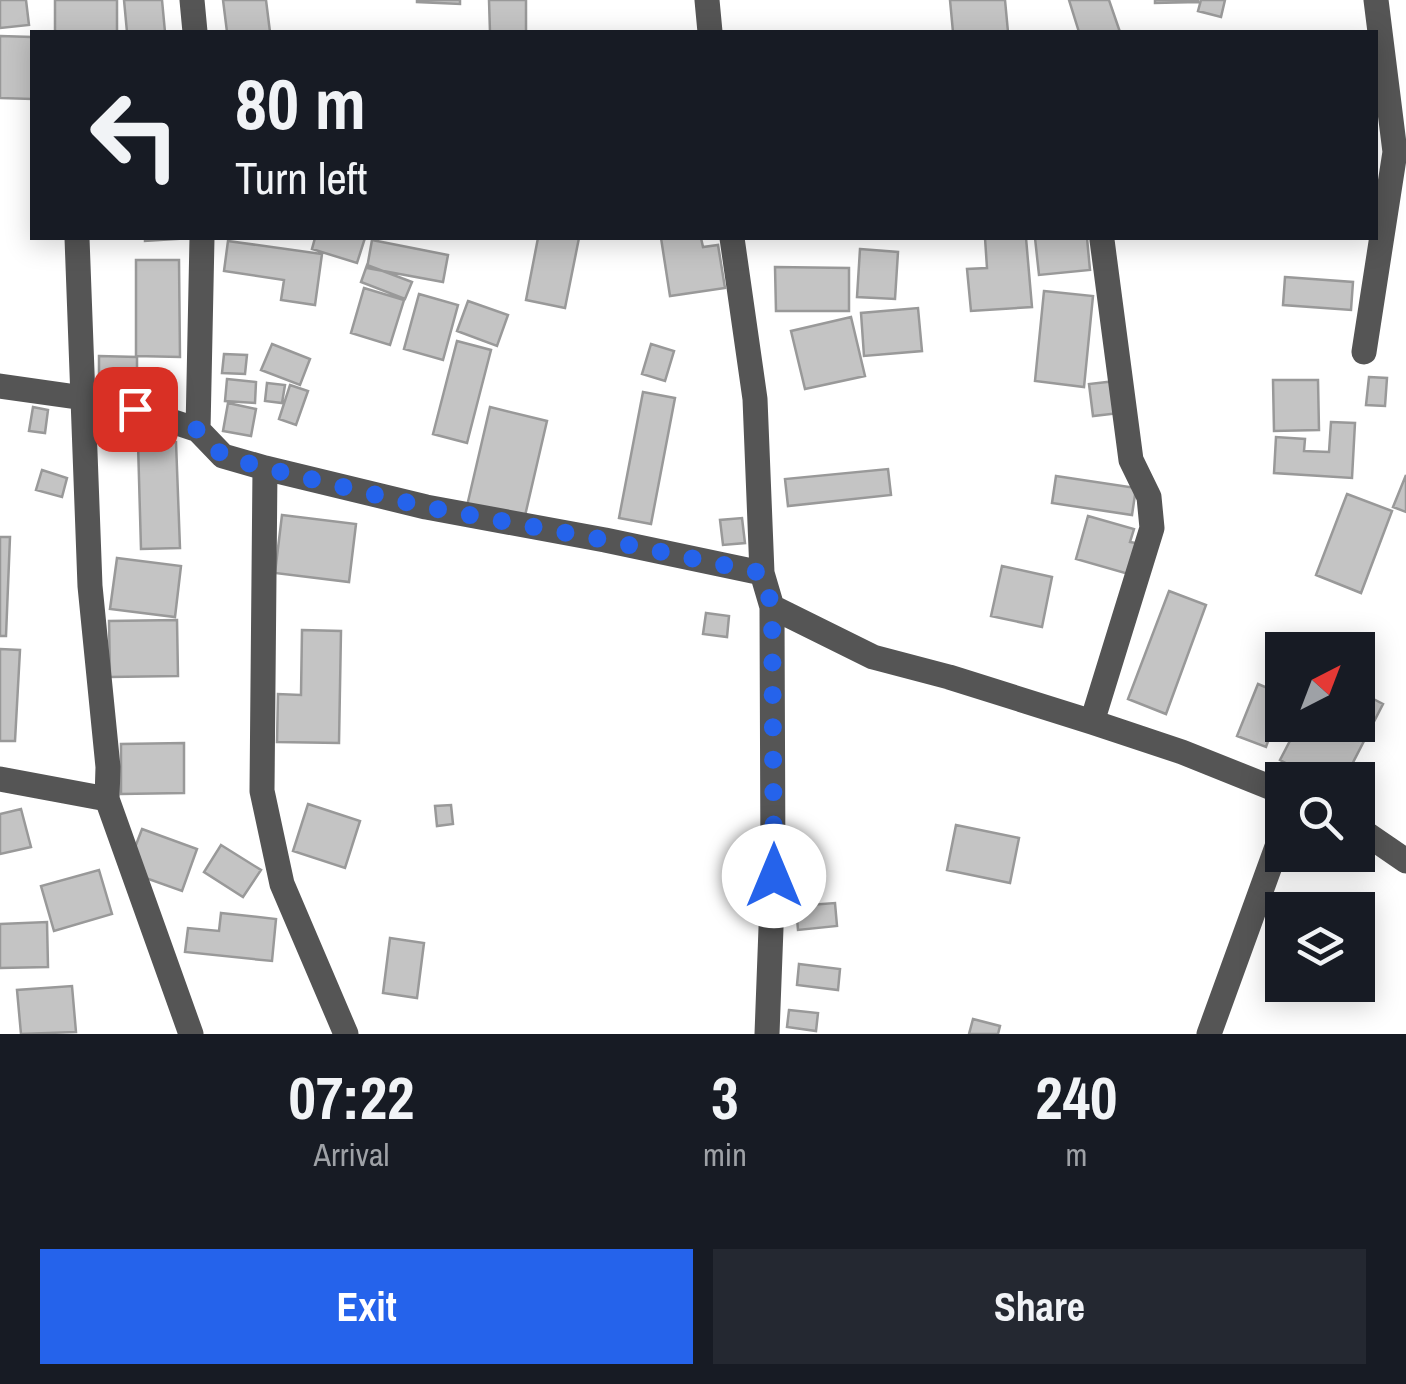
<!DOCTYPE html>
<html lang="en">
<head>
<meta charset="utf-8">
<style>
  :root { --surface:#171b24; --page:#242831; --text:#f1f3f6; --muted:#9ea1a6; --accent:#2563eb }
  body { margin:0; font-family:"Archivo Narrow",sans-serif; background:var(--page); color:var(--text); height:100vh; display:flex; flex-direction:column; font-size:38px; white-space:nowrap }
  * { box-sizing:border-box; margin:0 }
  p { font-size:32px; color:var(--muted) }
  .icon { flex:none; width:55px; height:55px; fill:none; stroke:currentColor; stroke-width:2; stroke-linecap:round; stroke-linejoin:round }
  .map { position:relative; height:1034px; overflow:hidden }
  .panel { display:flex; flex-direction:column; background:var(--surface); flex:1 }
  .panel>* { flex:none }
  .guide { position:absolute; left:30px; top:30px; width:1348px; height:210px; border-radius:0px; box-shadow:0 5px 25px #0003; background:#171b24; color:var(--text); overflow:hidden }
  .needle { width:65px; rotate:42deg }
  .controls { position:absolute; left:1265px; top:632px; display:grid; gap:20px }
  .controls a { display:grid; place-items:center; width:110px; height:110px; border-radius:0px; background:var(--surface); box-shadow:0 5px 25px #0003; font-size:50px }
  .pin { position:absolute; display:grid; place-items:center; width:85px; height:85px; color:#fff; margin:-42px; border-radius:20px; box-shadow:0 5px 15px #0006 }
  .me { position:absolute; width:110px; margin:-55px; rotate:0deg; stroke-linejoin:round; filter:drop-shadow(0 0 8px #0008) }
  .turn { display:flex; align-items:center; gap:35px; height:210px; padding:0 40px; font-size:45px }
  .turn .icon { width:130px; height:130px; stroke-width:2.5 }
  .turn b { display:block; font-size:70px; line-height:85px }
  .eta { display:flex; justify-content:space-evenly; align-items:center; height:170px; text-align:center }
  .eta b { font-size:60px; font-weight:800; line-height:70px }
  .action { display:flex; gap:20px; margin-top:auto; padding:20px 40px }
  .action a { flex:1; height:115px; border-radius:0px; background:var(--accent); color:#fff; font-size:40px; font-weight:800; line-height:115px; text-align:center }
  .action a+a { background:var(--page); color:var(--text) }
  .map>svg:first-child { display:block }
  .building { fill:#c4c4c4; stroke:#999; stroke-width:2.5 }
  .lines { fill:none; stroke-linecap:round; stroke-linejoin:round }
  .minor { stroke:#555; stroke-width:25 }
  .route { stroke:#2563eb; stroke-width:18; stroke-dasharray:0 32.4 }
</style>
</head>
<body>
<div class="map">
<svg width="1406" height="1034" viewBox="0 0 1406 1034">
  <rect width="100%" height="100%" fill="#fff"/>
  <path class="building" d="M0,0h26l3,25 -29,3z
    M55,0h62v32h-62z
    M124,0h38l3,32h-38z
    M223,0h43l4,32h-43z
    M417,0h43v4l-43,-2z
    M489,0h37v32h-36z
    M950,0h55l3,32h-55z
    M1069,0h40l11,32h-41z
    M1155,0h43v2l-43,1z
    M1201,0h24l-4,17 -23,-6z
    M0,36l32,1v62l-32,-1z
    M145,238h47l-47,3z
    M315,238h50l-8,25 -45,-14z
    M538,238h41l-14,70 -39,-8z
    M661,238h40l2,9 15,-2 7,43 -55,8z
    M985,238h41l6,69 -61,4 -4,-42 20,-1z
    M1035,238h52l3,32 -51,5z
    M372,240l76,15 -5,27 -76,-14z
    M228,241l94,13 -7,51 -34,-5 3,-20 -60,-9z
    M860,249l38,3 -3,47 -38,-2z
    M136,260h43l1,97 -44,-1z
    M367,265l45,17 -7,17 -44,-17z
    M775,267l74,1v43h-73z
    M1285,277l68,5 -2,28 -68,-5z
    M364,288l40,12 -14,45 -39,-12z
    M1044,291l49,5 -9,91 -49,-6z
    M419,294l39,11 -15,55 -39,-11z
    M468,301l40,14 -11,31 -40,-15z
    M918,308l4,43 -58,5 -3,-43z
    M851,317l14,59 -60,13 -14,-58z
    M457,341l34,9 -24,93 -34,-9z
    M272,344l38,15 -10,26 -39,-15z
    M651,344l23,7 -9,30 -23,-7z
    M224,354l23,1 -2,19 -23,-1z
    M99,356l38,1v24h-38z
    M1369,377l18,1 -2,28 -19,-1z
    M227,379l29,3 -1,21 -30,-2z
    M1273,380h45l1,50 -45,1z
    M1116,381l4,32 -27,3 -4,-32z
    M267,383l18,2 -3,18 -17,-2z
    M290,385l18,6 -12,34 -17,-6z
    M643,392l32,6 -24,126 -32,-6z
    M228,403l28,6 -5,27 -28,-5z
    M33,407l15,3 -3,23 -16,-2z
    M490,407l57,14 -23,99 -57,-14z
    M1331,422l24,1 -3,55 -78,-5 2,-36 29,2 -1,12 25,1z
    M176,442l4,106 -39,1 -3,-106z
    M888,469l3,26 -103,11 -3,-27z
    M42,470l25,8 -5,19 -26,-7z
    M1406,475v37l-13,-5z
    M1056,476l80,12 -4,27 -80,-12z
    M1347,494l45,17 -31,82 -45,-18z
    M282,515l74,9 -7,58 -74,-9z
    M1088,516l46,13 -4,13 11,2 -9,31 -56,-16z
    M742,518l3,25 -22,2 -3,-25z
    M0,537h10l-4,99h-6z
    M117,558l64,8 -6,51 -65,-8z
    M1002,566l50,11 -10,50 -51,-11z
    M1169,591l37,14 -40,109 -38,-15z
    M706,613l23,3 -2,21 -24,-3z
    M177,620l1,56 -68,1 -1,-56z
    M302,630l39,1 -2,112 -62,-1 1,-48 23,1z
    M0,649l20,1 -5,91h-15z
    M1258,684l24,10v9l-16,44 -29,-11z
    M1358,691l25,13 -39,76h-27l-37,-20 13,-25 7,3 7,-13h51z
    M184,743v50l-63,1v-50z
    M308,804l52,17 -15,47 -52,-17z
    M451,805l2,19 -16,2 -2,-20z
    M21,809l10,38 -31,7v-40z
    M956,825l63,13 -9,45 -63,-13z
    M142,829l55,20 -15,42 -56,-20z
    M221,845l40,25 -18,27 -39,-25z
    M99,870l13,44 -58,17 -13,-45z
    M835,903l2,23 -39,4 -2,-24z
    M221,913l55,6 -4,42 -87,-9 3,-24 31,3z
    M47,922l1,45 -48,1v-44z
    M390,938l34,5 -7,55 -34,-5z
    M799,964l41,5 -2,21 -41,-5z
    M72,986l4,46 -55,2 -4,-44z
    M789,1010l29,3 -2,18 -29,-4z
    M973,1019l27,7 -2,8h-29z"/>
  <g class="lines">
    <path class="minor" d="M192,0l3,32
      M707,0l3,32
      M732,238l23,161 7,174 10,34 1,268 -6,159
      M1364,352l31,-200 -19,-152
      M0,386l84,12 51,11 63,21 4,-192
      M198,430l25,26 42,12 161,39 179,33 157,33
      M265,468l-3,323 20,93 64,150
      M772,607l101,50 76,20 143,45 90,30 100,40
      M1092,722l60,-194 -3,-31 -18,-37 -29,-220
      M0,779l107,20 1,-32 -18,-181 -13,-348
      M107,799l84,235
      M1358,828l48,33
      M1209,1034l73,-201"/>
  </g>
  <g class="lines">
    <path class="route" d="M135,409l63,21 25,26 42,12 161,39 179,33 157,33 10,34 2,269"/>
  </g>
</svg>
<div class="controls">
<a><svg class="needle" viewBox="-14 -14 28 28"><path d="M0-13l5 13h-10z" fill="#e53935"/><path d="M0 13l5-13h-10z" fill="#9ea1a6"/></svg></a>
<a><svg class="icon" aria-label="search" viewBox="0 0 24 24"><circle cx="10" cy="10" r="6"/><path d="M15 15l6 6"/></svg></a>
<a><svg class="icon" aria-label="layers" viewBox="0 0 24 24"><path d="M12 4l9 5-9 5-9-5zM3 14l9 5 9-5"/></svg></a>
</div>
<div class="pin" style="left:135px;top:409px;background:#d93025"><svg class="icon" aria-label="arrive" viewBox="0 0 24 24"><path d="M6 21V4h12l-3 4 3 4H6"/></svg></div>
<svg class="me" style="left:774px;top:876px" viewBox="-20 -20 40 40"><circle r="19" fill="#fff"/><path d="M0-13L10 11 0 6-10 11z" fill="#2563eb"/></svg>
<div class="guide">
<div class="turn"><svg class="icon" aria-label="left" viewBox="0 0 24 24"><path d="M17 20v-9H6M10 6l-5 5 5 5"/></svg><div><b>80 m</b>Turn left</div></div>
</div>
</div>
<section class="panel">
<div class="eta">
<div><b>07:22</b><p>Arrival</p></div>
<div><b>3</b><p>min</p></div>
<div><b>240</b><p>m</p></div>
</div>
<div class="action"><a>Exit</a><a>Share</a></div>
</section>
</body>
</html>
